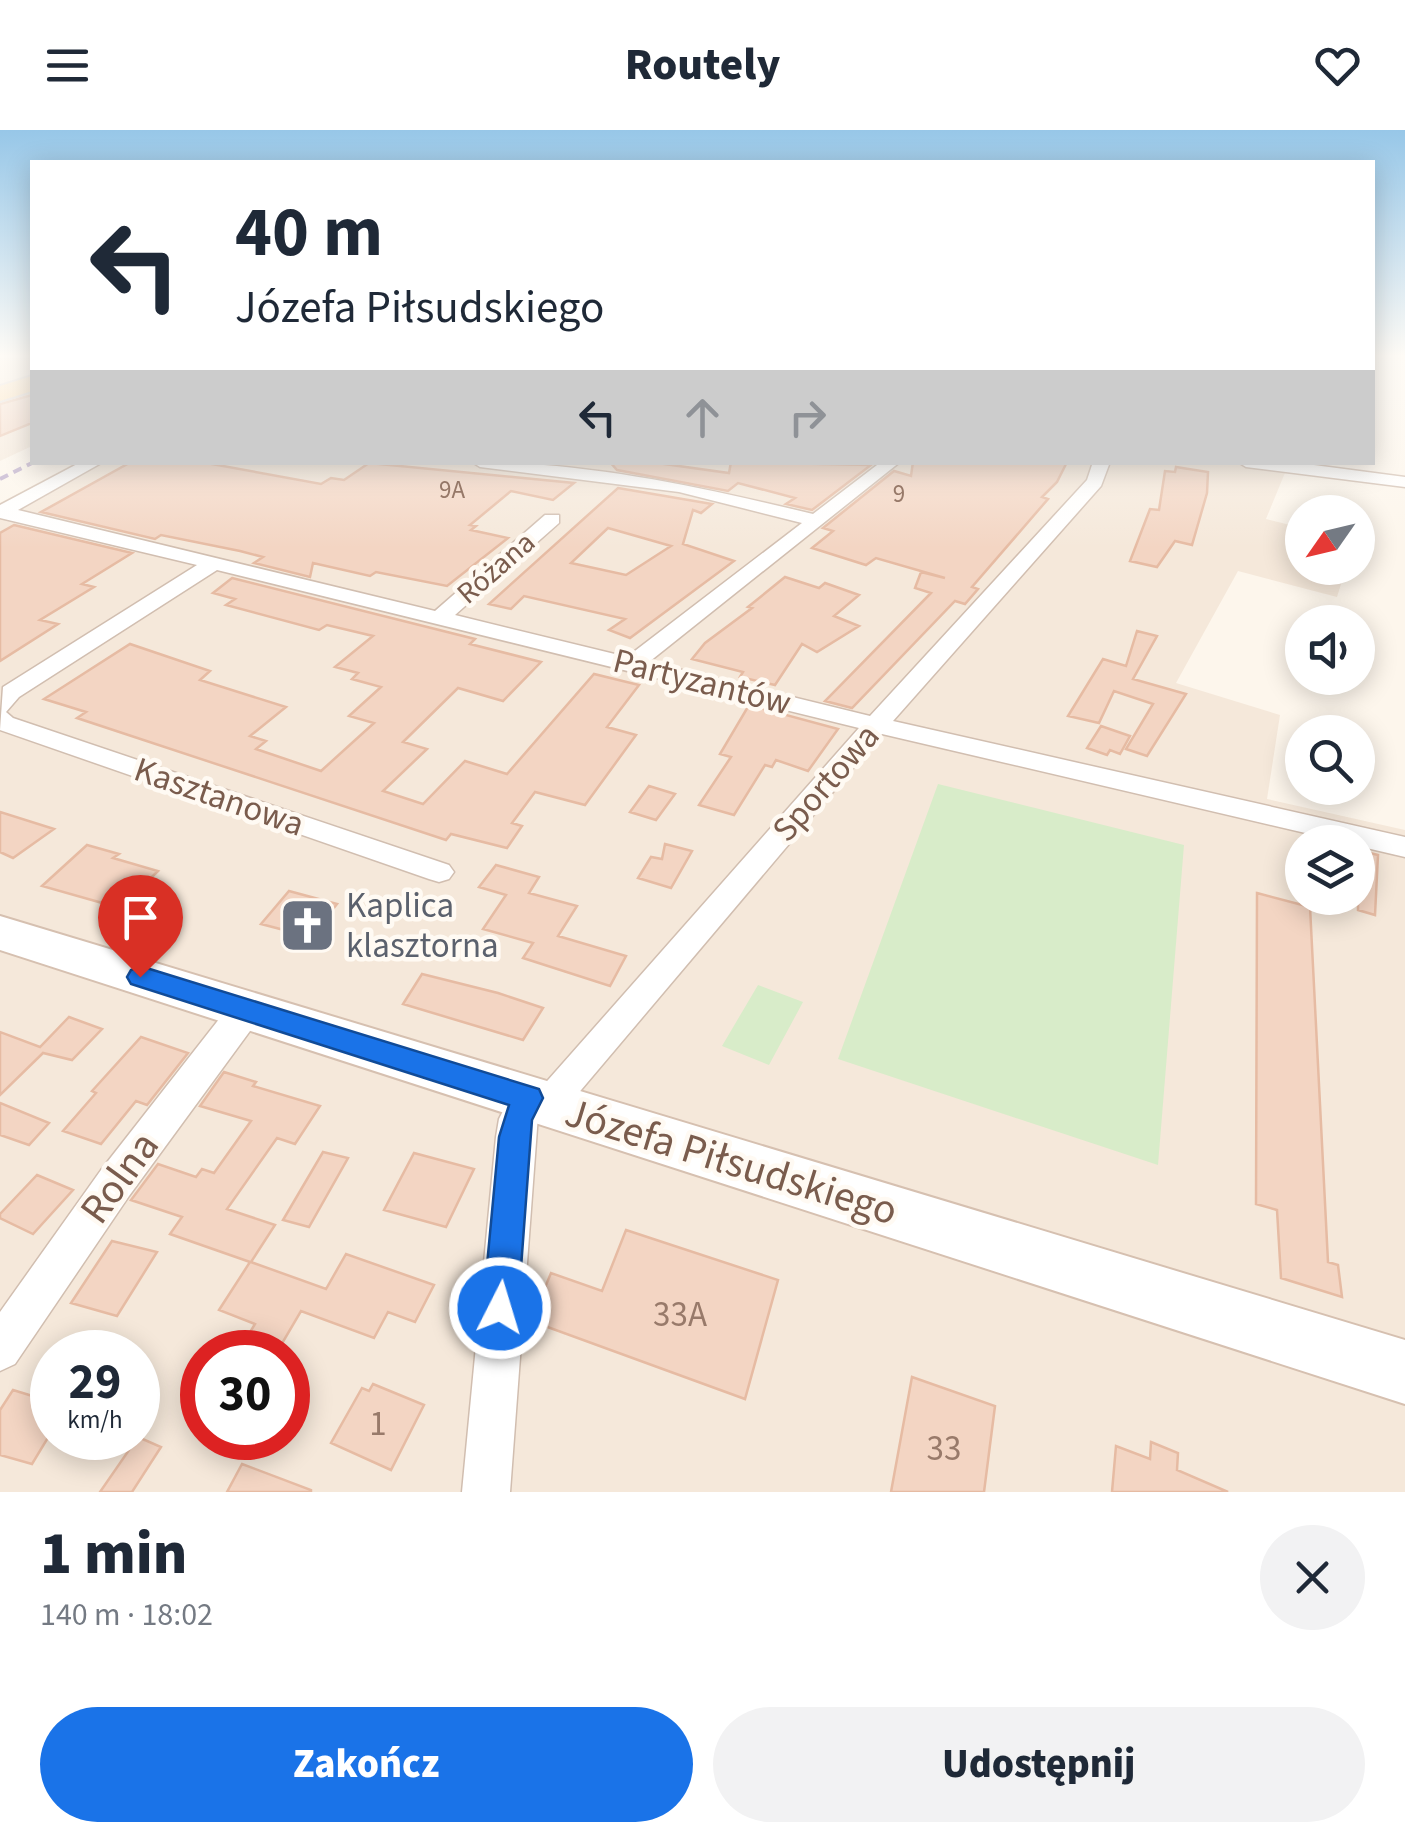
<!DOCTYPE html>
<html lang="pl">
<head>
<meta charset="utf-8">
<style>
  :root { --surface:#fff; --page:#f2f2f3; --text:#1f2937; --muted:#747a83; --accent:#1a73e8 }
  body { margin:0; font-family:"Source Sans 3",sans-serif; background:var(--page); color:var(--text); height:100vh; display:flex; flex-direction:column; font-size:38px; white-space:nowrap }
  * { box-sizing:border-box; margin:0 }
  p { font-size:32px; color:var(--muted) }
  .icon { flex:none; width:55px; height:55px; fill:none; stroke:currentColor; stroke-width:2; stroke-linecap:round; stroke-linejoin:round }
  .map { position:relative; height:1362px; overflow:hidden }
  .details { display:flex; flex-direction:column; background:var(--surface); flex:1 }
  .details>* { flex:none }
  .guide { position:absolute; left:30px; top:30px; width:1345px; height:305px; border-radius:0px; box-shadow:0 5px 25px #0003; background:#fff; color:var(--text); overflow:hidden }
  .needle { width:65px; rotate:236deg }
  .buttons { position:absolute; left:1285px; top:365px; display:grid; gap:20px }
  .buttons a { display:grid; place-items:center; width:90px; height:90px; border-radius:50%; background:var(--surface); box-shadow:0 5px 25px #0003; font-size:50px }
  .speed { position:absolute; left:30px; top:1200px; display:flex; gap:20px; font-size:50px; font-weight:700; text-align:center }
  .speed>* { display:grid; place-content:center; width:130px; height:130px; border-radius:50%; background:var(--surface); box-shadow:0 5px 25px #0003; line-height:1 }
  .speed small { font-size:25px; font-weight:400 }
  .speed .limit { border:15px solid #d22; background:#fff; color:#111 }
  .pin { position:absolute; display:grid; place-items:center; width:85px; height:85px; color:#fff; margin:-102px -42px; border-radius:50% 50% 50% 0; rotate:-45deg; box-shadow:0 0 10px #0007 }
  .pin .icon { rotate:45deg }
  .me { position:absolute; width:110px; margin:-55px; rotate:5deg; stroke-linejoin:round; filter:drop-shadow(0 0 8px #0008) }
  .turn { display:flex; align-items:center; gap:35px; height:210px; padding:0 40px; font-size:45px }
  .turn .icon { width:130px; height:130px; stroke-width:2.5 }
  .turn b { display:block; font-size:70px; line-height:85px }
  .lanes { display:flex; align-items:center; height:95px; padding:0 40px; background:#0003; justify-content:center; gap:50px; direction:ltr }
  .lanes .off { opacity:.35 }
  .round { display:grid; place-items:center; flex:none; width:105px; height:105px; border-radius:52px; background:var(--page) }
  .headline { display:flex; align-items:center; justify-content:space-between; height:170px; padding:0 40px }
  h1 { font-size:60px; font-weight:800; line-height:75px }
  .action { display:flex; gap:20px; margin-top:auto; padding:20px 40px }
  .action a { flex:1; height:115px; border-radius:60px; background:var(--accent); color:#fff; font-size:40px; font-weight:800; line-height:115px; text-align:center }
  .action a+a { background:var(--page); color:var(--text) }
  header { display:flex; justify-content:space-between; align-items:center; height:130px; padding:0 40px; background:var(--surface); font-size:45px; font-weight:800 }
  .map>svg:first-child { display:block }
  .residential { fill:#f5e8da; fill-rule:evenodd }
  .green { fill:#d8ecc9 }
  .building { fill:#f3d5c3; stroke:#e6bba3; stroke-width:2.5; fill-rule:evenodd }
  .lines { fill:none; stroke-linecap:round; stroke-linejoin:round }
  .minor-casing { stroke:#d1beb0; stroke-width:3 }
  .secondary-casing { stroke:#d6c0b0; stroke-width:4 }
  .primary-casing { stroke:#dad1cd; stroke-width:4 }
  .minor { fill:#fff; fill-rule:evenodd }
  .secondary { fill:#fff; fill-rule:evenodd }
  .primary { fill:#fbd9a5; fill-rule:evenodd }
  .rail { stroke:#b9a8c9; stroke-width:4; stroke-dasharray:9 6; stroke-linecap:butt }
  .route { fill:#1a73e8; stroke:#114b97; stroke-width:2.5 }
  .labels { text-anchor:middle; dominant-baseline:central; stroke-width:9; stroke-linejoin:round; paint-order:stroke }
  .far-number-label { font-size:25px; fill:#987a6a }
  .far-street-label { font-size:30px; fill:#7a5c4d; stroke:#fffaf3 }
  .street-label { font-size:35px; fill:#7a5c4d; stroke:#fffaf3 }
  .worship-label { font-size:35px; fill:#5b616d; stroke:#fffaf3; text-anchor:start }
  .near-number-label { font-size:35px; fill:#987a6a }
  .near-street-label { font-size:42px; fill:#7a5c4d; stroke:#fffaf3 }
</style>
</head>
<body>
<header><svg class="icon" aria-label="menu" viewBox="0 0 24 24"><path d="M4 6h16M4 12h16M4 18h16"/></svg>Routely<svg class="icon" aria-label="heart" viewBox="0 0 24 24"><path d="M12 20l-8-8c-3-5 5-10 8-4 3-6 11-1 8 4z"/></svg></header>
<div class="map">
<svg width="1405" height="1362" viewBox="0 0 1405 1362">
  <rect width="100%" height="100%" fill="#fdf6ec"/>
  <path class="residential" d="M0,227h32v89l-32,15z
    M77,332l1212,1 -23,56 36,9v40h44l-9,29 -99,-26 -62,112 104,32 -13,84 138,31v662h-1405v-989zM1302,712h56v56h-56zM52,1222h86v86h-86zM202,1222h86v86h-86z"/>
  <path class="green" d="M938,654l246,61 -26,320 -320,-106z
    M758,855l45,17 -34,63 -47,-19z"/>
  <path class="building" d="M32,265v28l-32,13v-32z
    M131,332h70l120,22 10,-6 13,2 25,-17 205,20 -21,17 -42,-9 -41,34 6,1 -5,4 37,8 -61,48 -71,-14 -6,4 -57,-13 -3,14 -56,-14 9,-6 -23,-6 -79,-16 -6,4 -114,-27z
    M610,332h40l79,11 2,-11 140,3 -59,45 -26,-6 9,-6 -57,-15 -10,8 -111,-21z
    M913,332h154l-10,20 -15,15 6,2 -76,88 6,2 -13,15 -10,-3 -103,107 -27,-7 106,-108 -16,-5 6,-16 24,6 -69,-20 -10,7 -54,-17 21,-17 -10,-3 71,-57 17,5z
    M1176,337l32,5 -1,21 -15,52 -17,-4 -18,26 -27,-6 20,-52 9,1 6,-39 10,1z
    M618,358l94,16 -11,9 -8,-3 -10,34 51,17 -104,77 -21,-8 16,-11 -101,-23 -13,13 -22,-5zM608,398l63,18 -45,29 -55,-12z
    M14,395l118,28 -50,31 12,3 -54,33 18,4 -58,37v-128z
    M785,447l34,11 6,-5 34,12 -25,21 25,10 -42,26 -15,-8 -27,41 -35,-8 3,-5 -51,-13 13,-16 47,-35 -4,-1z
    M232,448l243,61 -5,5 71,18 -38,39 -45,-13 -55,54 24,7 -44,42 40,13 42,-43 42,13 87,-100 45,11 -32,42 29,8 -51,70 -50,-13 -23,31 10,3 -15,22 -56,-14 -5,6 -369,-122 9,-6 -42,-13 86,-55 80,27 -10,9 86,27 -36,29 16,5 -10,8 65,22 53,-48 -25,-7 32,-29 -29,-8 6,-6 -23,-6 38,-31 -46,-11 -8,5 -93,-25 9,-6 -22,-6z
    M1137,501l20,5 -24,43 53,15 -39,62 -21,-7 27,-45 -39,-13 -15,32 -31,-7 35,-57 23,7z
    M749,575l89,24 -30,42 -32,-11 -4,7 -7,-2 -31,50 -35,-10 32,-48 -11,-3z
    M1101,596l29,10 -10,18 -10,-4 -3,5 -20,-7z
    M649,656l26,8 -19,26 -26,-8z
    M0,682l54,17 -41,29 -13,-6z
    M665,714l27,7 -21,37 -33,-10 13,-21 11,2z
    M87,715l32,9 -6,4 45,13 -38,37 -78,-22z
    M1358,720l20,5 -3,60 -17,-5z
    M496,735l43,12 -10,16 48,13 -19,30 68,20 -16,30 -87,-28 10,-15 -50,-14 23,-34 -27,-8z
    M289,761l48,13 -26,33 -50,-13z
    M1257,763l53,14 18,355 10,3 4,32 -61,-19 -4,-68 -21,-6z
    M422,844l76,19 45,15 -20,32 -120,-36z
    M69,887l33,12 -30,31 -29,-7 -43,42v-63l40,15z
    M141,907l47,16 -41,52 -11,-4 -35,43 -38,-13 33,-38 -4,-2z
    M224,942l32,10 -3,4 67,20 -25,38 -18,-6 -50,71 48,16 -24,37 75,27 20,-35 88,31 -19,37 -27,-10 -14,26 -73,-27 -24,41h-39l17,-28 -36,-14 31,-48 -80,-28 12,-17 -51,-17 27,-36 38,13 6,-8 12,4 37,-52 -51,-15z
    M0,973l49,20 -20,22 -29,-10z
    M323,1022l25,6 -39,69 -26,-7z
    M414,1023l60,16 -28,58 -62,-17z
    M37,1045l36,15 -40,44 -33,-16v-4z
    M626,1100l152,50 -33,119 -214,-78 20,-48 51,18z
    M112,1111l45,11 -40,64 -46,-13z
    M912,1247l83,29 -11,86h-93z
    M373,1254l51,21 -33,65 -60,-27 31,-55 7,3z
    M13,1260l39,12v10l-10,16 10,3 -20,33 -32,-9v-45z
    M138,1307l23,10 -29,45h-32z
    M1151,1312l27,11 -1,17 51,22h-116l4,-46 34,13z
    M242,1334l69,26v2h-84z"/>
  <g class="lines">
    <defs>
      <path id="minor" d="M81,332h22l-85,48 417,101 110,-96h14v8l-104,92 172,42 175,-134 -123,-31 -199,-25 -8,-5c116,0 229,25 341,52l68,-52h19l-251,200 221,54 217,-236 6,-18h17l-9,24 -208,235 512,116v20l-47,-11v-4h-14l-462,-108 -306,362 -12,20 -13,5 -13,-6 -28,377h-48l34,-355 3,-18 16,-32 13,-5 13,6 318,-360 -642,-158 -198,127 -13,15 7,6 436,147 5,7 -5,7 -10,3 -10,-3 -429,-149 3,-43 194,-122 -197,-47v-13z
        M1238,332h53l114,15v10l-159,-20z
        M246,866l12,4 5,10 -5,10 -129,176 -114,168 -15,7v-59l101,-142 133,-170z"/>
      <path id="secondary" d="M0,786l1405,424v64l-1405,-454z"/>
      <path id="primary" d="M32,246v15l-32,10v-15z"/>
    </defs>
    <use href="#minor" class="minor-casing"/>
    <use href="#secondary" class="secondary-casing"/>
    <use href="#primary" class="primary-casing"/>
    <use href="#minor" class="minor"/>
    <use href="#secondary" class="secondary"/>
    <use href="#primary" class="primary"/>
    <path class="rail" d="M0,349l34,-17"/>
  </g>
  <linearGradient id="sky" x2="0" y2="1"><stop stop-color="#97c7e8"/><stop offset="0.54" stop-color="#fefbf6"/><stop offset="1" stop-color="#fefbf6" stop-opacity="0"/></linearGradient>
  <rect width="1405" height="418" fill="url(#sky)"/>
  <path class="route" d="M140,836l399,123 4,9 -11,22 -14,188 -5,13 -13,5 -12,-5 -5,-13 16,-171 10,-32 -378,-121 -4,-7 4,-7z"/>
  <defs>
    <symbol id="church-square" viewBox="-11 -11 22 22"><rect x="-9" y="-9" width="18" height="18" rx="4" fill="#6b7280" stroke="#fffaf3"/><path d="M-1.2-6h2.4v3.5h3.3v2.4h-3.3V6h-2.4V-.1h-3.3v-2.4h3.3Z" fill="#fff"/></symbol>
  </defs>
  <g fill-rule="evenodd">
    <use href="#church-square" x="276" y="764" width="63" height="63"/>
  </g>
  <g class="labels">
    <g class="far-number-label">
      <text x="452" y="360">9A</text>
      <text x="899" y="364">9</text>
    </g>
    <g class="far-street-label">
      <text transform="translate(496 438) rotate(-41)">Różana</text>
    </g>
    <g class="street-label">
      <text transform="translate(702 552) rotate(14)">Partyzantów</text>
      <text transform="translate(826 653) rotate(-49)">Sportowa</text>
      <text transform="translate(219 667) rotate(19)">Kasztanowa</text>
    </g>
    <g class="worship-label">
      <text x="346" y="776">Kaplica<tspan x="346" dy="40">klasztorna</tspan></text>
    </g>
    <g class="near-number-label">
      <text x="680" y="1185">33A</text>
      <text x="378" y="1294">1</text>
      <text x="944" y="1319">33</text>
    </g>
    <g class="near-street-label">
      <text transform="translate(731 1032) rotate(17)">Józefa Piłsudskiego</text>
      <text transform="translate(120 1048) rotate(-54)">Rolna</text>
    </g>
  </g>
</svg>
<div class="buttons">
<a><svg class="needle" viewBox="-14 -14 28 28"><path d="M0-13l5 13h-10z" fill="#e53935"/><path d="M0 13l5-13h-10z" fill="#747a83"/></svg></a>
<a><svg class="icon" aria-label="sound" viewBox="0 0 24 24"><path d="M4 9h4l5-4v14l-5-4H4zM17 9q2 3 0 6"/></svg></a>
<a><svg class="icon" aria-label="search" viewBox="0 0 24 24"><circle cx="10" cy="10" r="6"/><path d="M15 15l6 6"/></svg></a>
<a><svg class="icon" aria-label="layers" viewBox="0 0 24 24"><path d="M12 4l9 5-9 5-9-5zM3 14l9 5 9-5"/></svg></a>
</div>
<div class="speed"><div>29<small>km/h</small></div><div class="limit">30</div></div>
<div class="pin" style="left:140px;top:847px;background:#d93025"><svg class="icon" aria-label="arrive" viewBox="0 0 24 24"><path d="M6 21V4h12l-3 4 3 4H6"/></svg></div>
<svg class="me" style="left:500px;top:1178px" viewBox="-20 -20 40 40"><circle r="17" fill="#1a73e8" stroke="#fff" stroke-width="3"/><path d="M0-11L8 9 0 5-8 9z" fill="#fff"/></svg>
<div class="guide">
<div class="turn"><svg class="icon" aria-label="left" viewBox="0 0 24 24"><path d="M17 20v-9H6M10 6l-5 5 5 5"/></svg><div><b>40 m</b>Józefa Piłsudskiego</div></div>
<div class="lanes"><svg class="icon" aria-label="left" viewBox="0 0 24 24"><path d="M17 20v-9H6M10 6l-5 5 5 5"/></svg><svg class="icon off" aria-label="ahead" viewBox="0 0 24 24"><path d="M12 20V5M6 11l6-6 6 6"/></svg><svg class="icon off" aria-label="right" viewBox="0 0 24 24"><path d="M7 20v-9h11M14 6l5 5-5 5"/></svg></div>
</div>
</div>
<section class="details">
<div class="headline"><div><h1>1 min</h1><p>140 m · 18:02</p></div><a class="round"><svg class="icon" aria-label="close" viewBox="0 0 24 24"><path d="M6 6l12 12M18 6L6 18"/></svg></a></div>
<div class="action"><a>Zakończ</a><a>Udostępnij</a></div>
</section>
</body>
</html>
